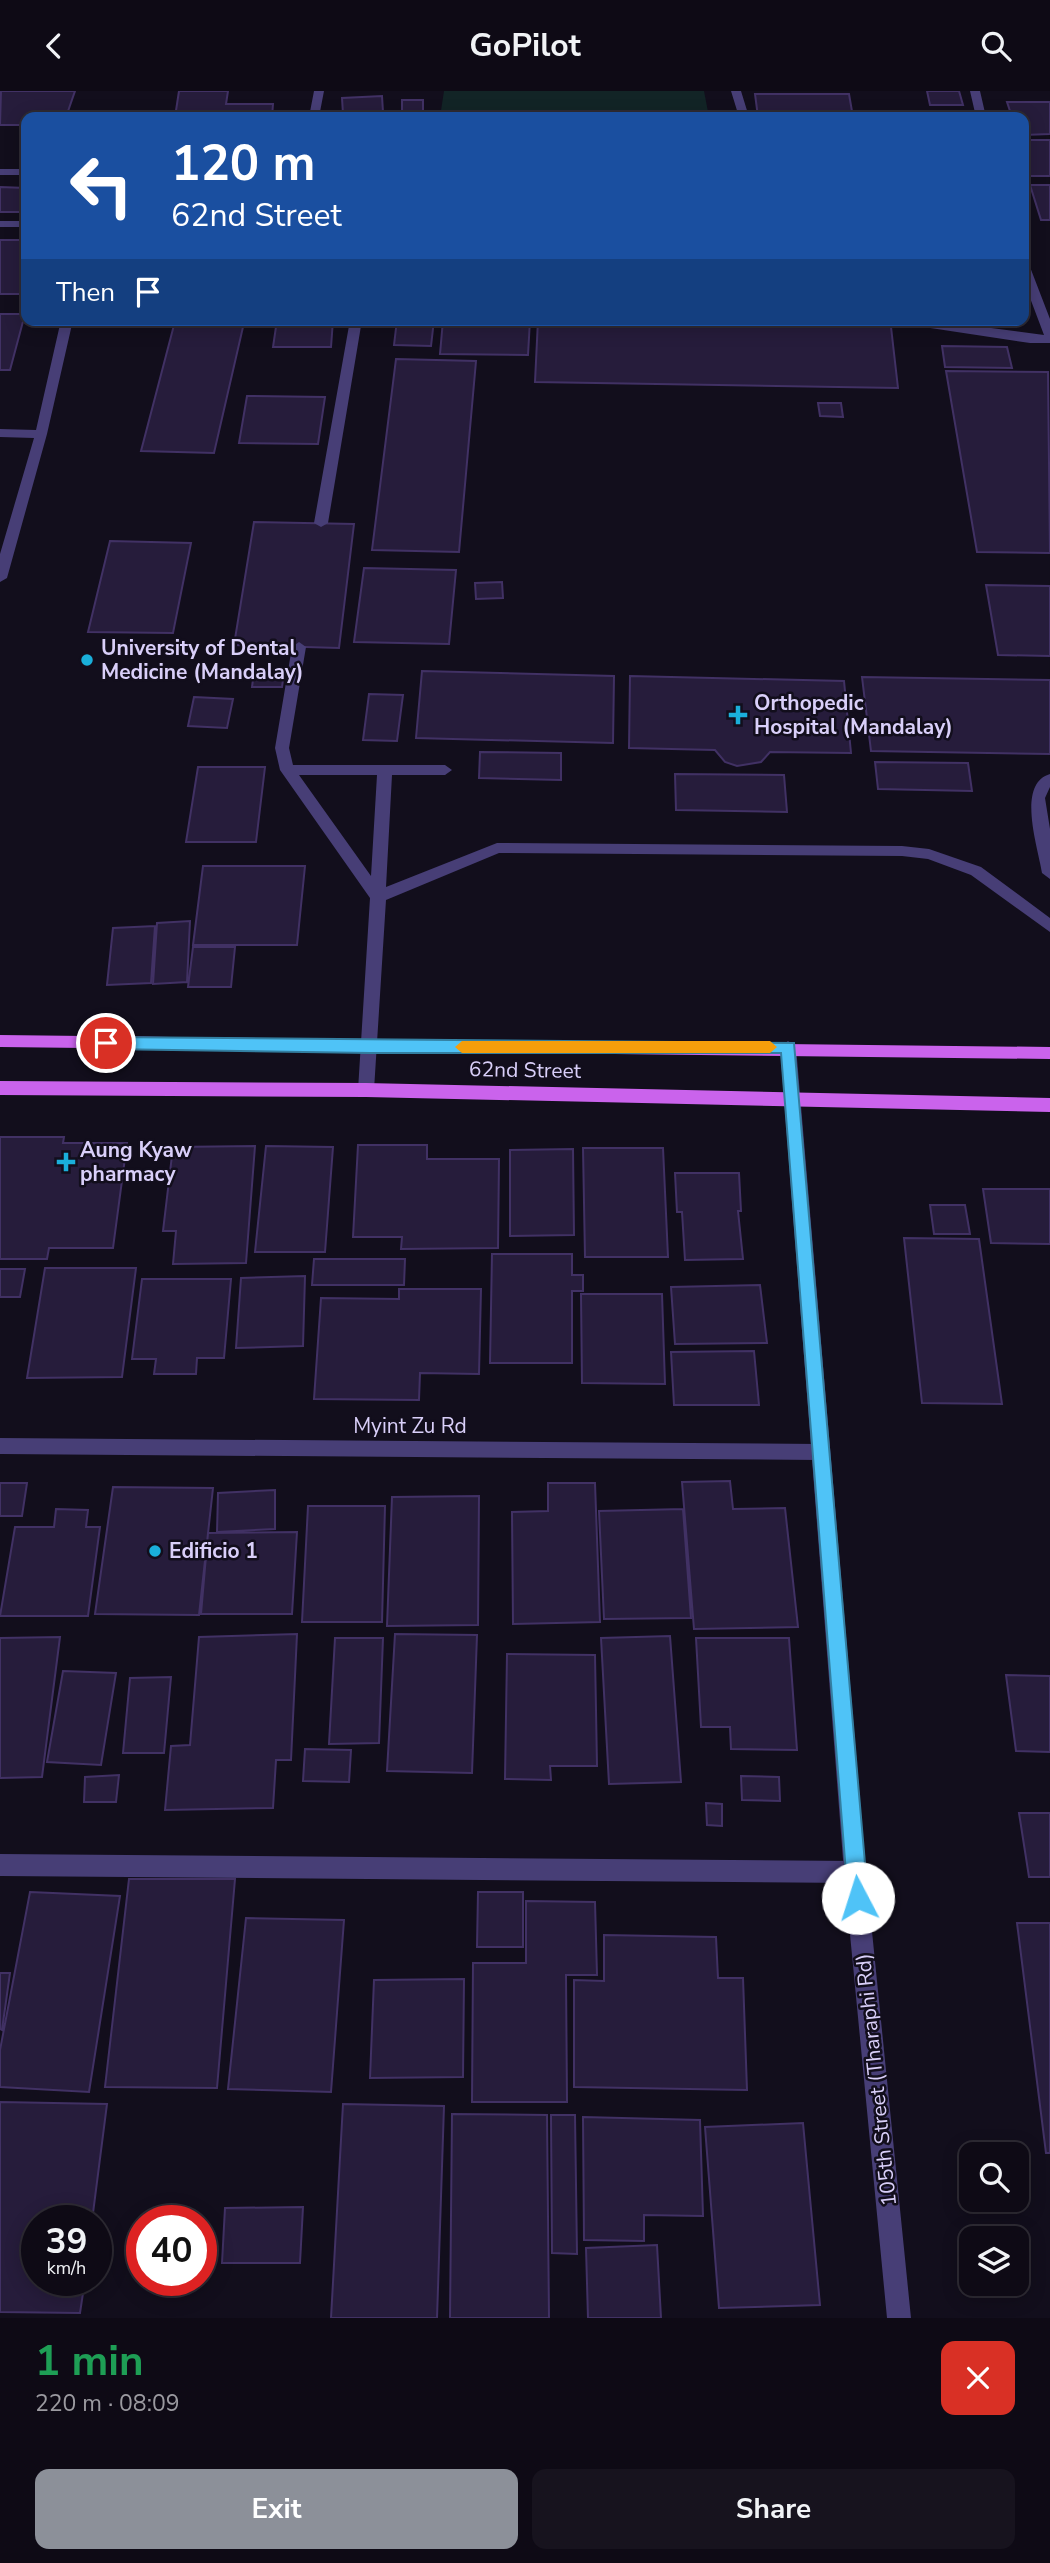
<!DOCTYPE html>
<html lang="en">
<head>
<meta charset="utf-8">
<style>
  :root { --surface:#0e0a15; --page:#17131e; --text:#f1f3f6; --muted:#9b9aa0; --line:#2e2b34; --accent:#8c9099 }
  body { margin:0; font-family:"Nunito Sans",sans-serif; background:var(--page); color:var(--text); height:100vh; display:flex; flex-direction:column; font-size:26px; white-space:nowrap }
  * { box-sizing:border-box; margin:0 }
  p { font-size:23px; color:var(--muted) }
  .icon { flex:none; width:38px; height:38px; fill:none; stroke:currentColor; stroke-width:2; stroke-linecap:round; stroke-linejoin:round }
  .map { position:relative; height:2227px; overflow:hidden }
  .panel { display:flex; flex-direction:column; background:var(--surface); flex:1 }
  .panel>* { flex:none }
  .hud { position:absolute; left:21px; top:21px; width:1008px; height:214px; border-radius:14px; box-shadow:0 4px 18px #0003,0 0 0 2px var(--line); background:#1a4fa0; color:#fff; overflow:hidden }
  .fabs { position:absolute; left:959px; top:2051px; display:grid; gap:14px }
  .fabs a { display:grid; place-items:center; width:70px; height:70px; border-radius:14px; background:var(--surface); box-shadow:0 4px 18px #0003,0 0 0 2px var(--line); font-size:35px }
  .speed { position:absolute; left:21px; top:2114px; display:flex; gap:14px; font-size:35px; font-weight:700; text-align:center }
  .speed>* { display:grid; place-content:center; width:91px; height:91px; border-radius:50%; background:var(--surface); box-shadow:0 4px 18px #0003,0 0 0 2px var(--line); line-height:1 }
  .speed small { font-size:18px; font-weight:400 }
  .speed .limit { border:10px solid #d22; background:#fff; color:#111 }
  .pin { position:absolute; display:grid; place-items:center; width:60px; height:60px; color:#fff; margin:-30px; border:4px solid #fff; border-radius:50%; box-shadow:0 2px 7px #0007 }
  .me { position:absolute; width:77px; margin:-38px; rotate:355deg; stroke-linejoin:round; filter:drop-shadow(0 0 5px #0008) }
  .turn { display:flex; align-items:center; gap:24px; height:147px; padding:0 35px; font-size:32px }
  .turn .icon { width:91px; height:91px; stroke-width:2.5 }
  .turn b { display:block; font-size:49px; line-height:60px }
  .then { display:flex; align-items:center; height:66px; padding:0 35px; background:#0003; gap:14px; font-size:26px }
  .round { display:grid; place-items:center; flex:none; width:74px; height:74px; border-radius:14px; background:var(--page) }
  .summary { display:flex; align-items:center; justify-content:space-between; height:119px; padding:0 35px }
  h1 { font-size:42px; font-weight:700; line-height:52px; color:#1e9e55 }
  .primary-button { display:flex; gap:14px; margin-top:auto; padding:14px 35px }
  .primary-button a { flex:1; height:80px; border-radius:14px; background:var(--accent); color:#fff; font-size:28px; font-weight:700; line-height:80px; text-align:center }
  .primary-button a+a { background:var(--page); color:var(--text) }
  header { display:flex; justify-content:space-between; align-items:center; height:91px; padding:0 35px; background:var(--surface); font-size:32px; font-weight:700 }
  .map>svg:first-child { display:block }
  .green { fill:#122426 }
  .building { fill:#261c3b; stroke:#413164; stroke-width:2 }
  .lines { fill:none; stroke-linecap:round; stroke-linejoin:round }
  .service { fill:#473e76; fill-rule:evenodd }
  .minor { fill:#473e76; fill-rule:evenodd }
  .tertiary { fill:#473e76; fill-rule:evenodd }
  .primary { fill:#ca63ec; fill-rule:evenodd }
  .route { fill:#4fc3f7; stroke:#337fa1; stroke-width:2 }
  .slow { fill:#f59e0b }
  .poi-dot { fill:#1aafda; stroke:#120e1c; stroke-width:2.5 }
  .labels { text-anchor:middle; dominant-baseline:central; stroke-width:5; stroke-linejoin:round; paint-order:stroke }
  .poi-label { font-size:21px; font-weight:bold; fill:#d9cff9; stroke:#120e1c; text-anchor:start }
  .street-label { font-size:21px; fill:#d9cff9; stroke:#120e1c }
</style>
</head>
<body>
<header><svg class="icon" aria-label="back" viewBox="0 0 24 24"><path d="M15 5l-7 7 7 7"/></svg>GoPilot<svg class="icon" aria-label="search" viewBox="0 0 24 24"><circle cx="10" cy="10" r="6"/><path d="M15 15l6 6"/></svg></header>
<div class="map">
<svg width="1050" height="2227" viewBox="0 0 1050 2227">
  <rect width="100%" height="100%" fill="#120e1c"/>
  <path class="green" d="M444,0h260l5,26h-269z"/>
  <path class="building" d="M1,0h74l-9,26h-40v8h-26z
    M179,0h49l-2,13h47l-1,13h-97z
    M927,0h32l4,14h-33z
    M755,3h94l4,23h-95z
    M382,5l1,16 -40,2 -1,-16z
    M402,9h21v13h-21z
    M1007,11h43v32l-26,1v-18h-12z
    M1024,49h26v36h-22l-4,-16z
    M1030,94h20v35h-9z
    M0,96l26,1v24h-26z
    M0,149h26v54h-26z
    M0,223h25l-15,56h-10z
    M277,229h56l-2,27h-58z
    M397,229h37l-3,26 -37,-1z
    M443,229h87l-2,35 -88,-1z
    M538,229l353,7 7,61 -363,-6z
    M174,234l69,2 -29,126 -73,-2z
    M942,255l65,1 5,21 -67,-1z
    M396,268l80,2 -17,191 -87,-2z
    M946,280l102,1 2,181 -73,-1z
    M247,305l78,1 -7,47 -79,-1z
    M818,312h23l2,14 -23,-1z
    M254,431l100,2 -15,124 -105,-3z
    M110,450l81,2 -18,90 -85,-1z
    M364,477l92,2 -7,74 -95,-2z
    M502,491l1,16 -27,1 -1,-16z
    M986,494l64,1v70l-52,-1z
    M422,580l192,5 -1,67 -197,-5z
    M254,581l30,1 -2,14h-30z
    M630,585l214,5 7,72 -81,-1 -9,10 -24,4 -12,-4 -10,-12 -86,-2z
    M862,586l188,3v74l-179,-3z
    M369,603l34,1 -6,46 -34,-1z
    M194,606l39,2 -6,29 -39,-2z
    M480,661l81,1v27l-82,-2z
    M875,671l93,1 4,28 -94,-2z
    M198,676h67l-9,75h-70z
    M675,683l109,1 3,37 -111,-2z
    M203,775h102l-8,79h-104z
    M190,830l-3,61 -34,2 4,-61z
    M155,835l-4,57 -44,2 6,-57z
    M193,856h42l-4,40h-43z
    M0,1046h64l-1,6h64l-14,105h-64l-2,11h-47z
    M358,1054h69v14h72l-1,89 -97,1 1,-12h-49z
    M255,1055l-9,117 -73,1 3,-33h-13l10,-84z
    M266,1055l67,1 -8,105h-70z
    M583,1057h80l5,109h-83z
    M573,1058l1,86 -64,1v-86z
    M675,1082h64l2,38h-3l5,48 -58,1 -3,-48h-5z
    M983,1098h67v55l-59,-1z
    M930,1114h35l5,29h-36z
    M904,1147l75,1 23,165 -80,-1z
    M492,1163h80v21h11v16h-11v72h-82z
    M314,1168h91l-1,26h-92z
    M45,1177h91l-14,109 -95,1z
    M0,1178h25l-5,28h-20z
    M305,1185l-2,70 -67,2 5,-70z
    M142,1188h89l-7,79h-27l-1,16h-42l2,-15h-24z
    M760,1194l7,58 -92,1 -4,-57z
    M399,1198h82l-2,85 -59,-1 -1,27 -105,-1 7,-101 78,1z
    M581,1203h81l3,90 -83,-1z
    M754,1260l5,54h-85l-3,-53z
    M730,1390l3,28 52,-1 13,119 -104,2 -12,-147z
    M0,1392h27l-5,33h-22z
    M548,1392h47l5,139 -87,2 -1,-112 36,-1z
    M113,1396l100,1 -14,127 -104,-1z
    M275,1399v39l-58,3 1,-39z
    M479,1405l-1,129 -91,1 5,-129z
    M308,1415h77l-3,116h-80z
    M56,1418l32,1 -2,17h14l-12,89h-88l15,-89h39z
    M683,1418l8,109 -87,1 -5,-108z
    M297,1441l-5,82h-91l7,-81z
    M297,1543l-6,126h-15l-3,48 -108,2 6,-64 19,-1 9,-108z
    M395,1543l82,1 -5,138 -85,-2z
    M670,1545l11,146 -72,2 -8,-146z
    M60,1546l-18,140 -42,1v-140z
    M335,1547h48l-4,105 -50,1z
    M696,1547h93l8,112 -66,-1 -1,-22h-29z
    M507,1563l88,1 2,111h-47l1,14 -46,-1z
    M63,1580l53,2 -15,92 -54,-3z
    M1006,1584l44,1v76l-34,-1z
    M171,1586l-7,76h-41l7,-75z
    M305,1658l46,1 -2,32 -46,-1z
    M119,1684l-3,27h-32l1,-25z
    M741,1685l38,1 1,24 -38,-1z
    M706,1712l16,1v22l-15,-1z
    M1019,1722h31v64h-21z
    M129,1788h106l-18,209 -112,-1z
    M30,1801l90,4 -31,196 -89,-5v-37z
    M478,1801h45v55h-46z
    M526,1810l69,1 2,73h-31l1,127h-95l1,-139h53z
    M246,1827l98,2 -13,172 -103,-3z
    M1017,1832h33v230h-4z
    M604,1844l112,2 2,41h25l4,112 -173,-3v-107l30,1z
    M0,1882h10l-8,57 -2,-1z
    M464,1888l-1,98 -93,1 4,-98z
    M0,2011l107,2 -15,117h-55v59h48l-5,33 -80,-1z
    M343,2013l101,2 -7,212h-106z
    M452,2023l95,1 2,203h-99z
    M551,2024h24l2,139 -25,-1z
    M583,2026l117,3 3,96 -59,-1v26l-60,-1z
    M803,2032l17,182 -101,3 -14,-181z
    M303,2116l-3,56h-78l3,-55z
    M657,2154l4,73h-73l-2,-70z"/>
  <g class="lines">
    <path class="service" d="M314,0h10l-5,26h-10z
      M731,0h10l8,26h-10z
      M970,0h10l6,26h-10z
      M0,78h26v6h-26z
      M0,130h26v6h-26z
      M1024,172l6,4 20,52v24h-20l-126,-19 -6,-4h32l114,15 -20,-53z
      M61,229h12l-26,114 -40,144 -7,4v-28l34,-116 -34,-1v-8l36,1z
      M350,229h12l-34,203 -7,4 -7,-4z
      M299,551l7,5 -17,101 4,17h152l7,5 -7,5h-53l-6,112 111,-44 405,3 27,3 52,18 69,51v14l-79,-57 -43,-16 -26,-3 -403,-3 -113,47 -12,190 -2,5h-12l-2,-5 12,-192 -90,-128 -5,-22 17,-101zM299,684h78l-6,101z
      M1050,683v13l-5,11 5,31v50l-8,-6c-4,-26 -26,-89 8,-99z"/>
    <path class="minor" d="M0,1347l819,6 7,2 3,6 -3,6 -7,2 -819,-6z
      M0,1763l855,7 8,3 3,8 -3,8 -8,3 -855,-7z"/>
    <path class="tertiary" d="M788,950l8,6 70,825 45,446h-24l-43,-446 -64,-825z"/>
    <path class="primary" d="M0,944l1050,12v12l-1050,-12z
      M0,990l366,2 684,15v14l-684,-15 -366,-2z"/>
  </g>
  <path class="route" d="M106,946l688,6 74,855 -3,7 -7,3 -7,-3 -3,-7 -67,-845h-411l-264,-4 -8,-6z"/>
  <path class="slow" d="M462,950h308l7,6 -7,6h-308l-7,-6z"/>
  <g class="poi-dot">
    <circle cx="87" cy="569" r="7"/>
    <path d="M734.5 613.5h7v7h7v7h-7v7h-7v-7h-7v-7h7z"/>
    <path d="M62.5 1060.5h7v7h7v7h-7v7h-7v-7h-7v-7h7z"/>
    <circle cx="155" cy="1460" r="7"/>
  </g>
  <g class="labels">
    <g class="poi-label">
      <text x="101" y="557">University of Dental<tspan x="101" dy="24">Medicine (Mandalay)</tspan></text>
      <text x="754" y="612">Orthopedic<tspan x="754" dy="24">Hospital (Mandalay)</tspan></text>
      <text x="80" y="1059">Aung Kyaw<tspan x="80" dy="24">pharmacy</tspan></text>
      <text x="169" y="1460">Edificio 1</text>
    </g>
    <g class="street-label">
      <text transform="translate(525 979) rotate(1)">62nd Street</text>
      <text x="410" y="1335">Myint Zu Rd</text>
      <text transform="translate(876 1989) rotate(-96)">105th Street (Tharaphi Rd)</text>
    </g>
  </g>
</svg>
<div class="fabs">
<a><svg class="icon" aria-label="search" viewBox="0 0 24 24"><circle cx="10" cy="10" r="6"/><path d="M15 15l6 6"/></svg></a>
<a><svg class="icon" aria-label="layers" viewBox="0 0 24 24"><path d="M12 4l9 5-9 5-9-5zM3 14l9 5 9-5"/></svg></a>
</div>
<div class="speed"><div>39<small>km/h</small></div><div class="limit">40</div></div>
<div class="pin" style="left:106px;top:952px;background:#d93025"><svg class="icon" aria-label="arrive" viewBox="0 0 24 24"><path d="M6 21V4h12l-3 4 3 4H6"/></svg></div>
<svg class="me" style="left:858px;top:1807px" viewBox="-20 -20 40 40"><circle r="19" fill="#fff"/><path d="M0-13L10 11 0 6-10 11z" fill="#4fc3f7"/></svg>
<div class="hud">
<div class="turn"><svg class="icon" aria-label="left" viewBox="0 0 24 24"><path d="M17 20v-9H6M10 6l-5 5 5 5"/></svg><div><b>120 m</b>62nd Street</div></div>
<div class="then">Then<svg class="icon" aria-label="arrive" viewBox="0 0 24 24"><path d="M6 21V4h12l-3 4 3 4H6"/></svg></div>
</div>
</div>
<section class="panel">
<div class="summary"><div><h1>1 min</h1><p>220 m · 08:09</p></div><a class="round" style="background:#d93025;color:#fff"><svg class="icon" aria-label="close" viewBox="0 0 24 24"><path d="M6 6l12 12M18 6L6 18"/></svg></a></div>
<div class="primary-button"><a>Exit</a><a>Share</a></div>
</section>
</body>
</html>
